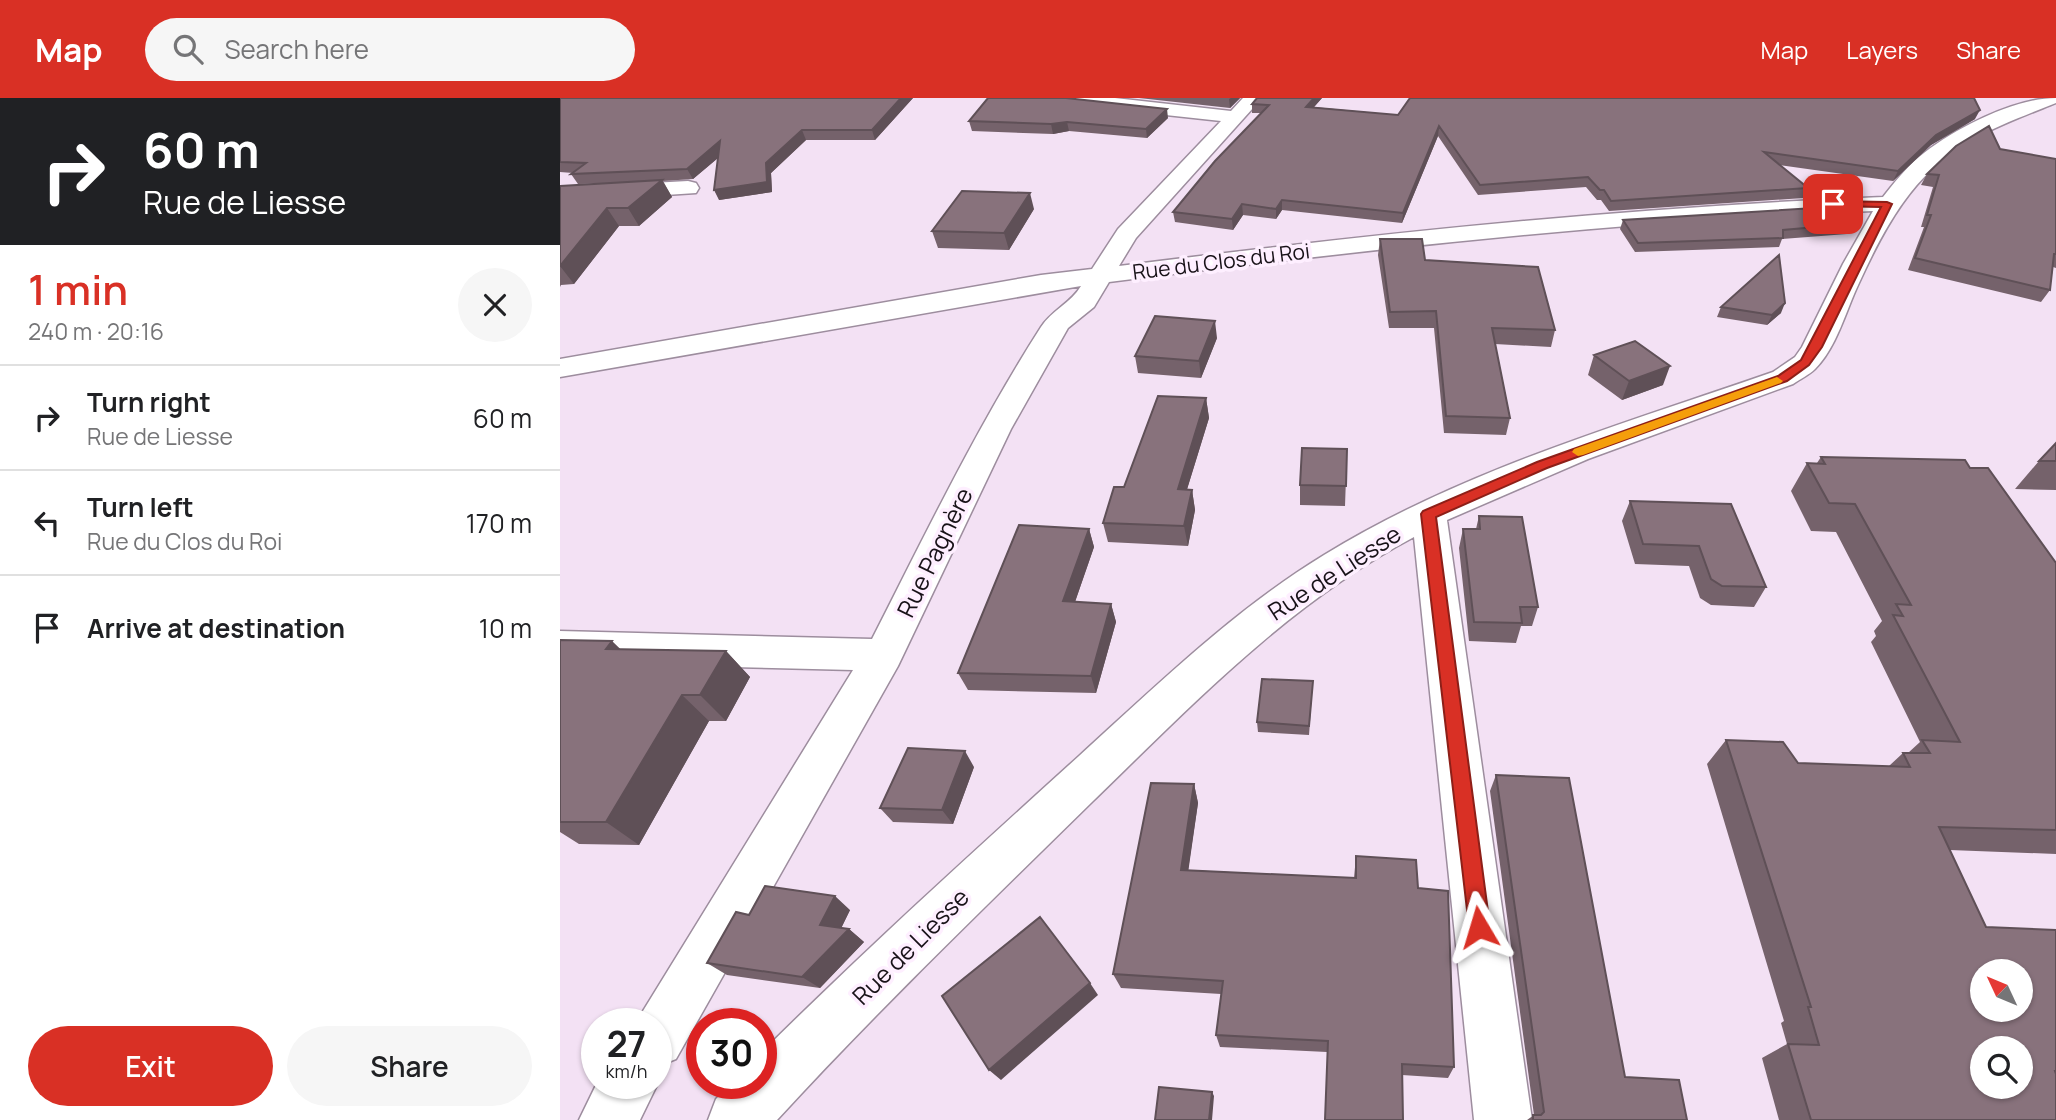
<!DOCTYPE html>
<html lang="en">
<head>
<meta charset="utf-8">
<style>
  :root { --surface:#fff; --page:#f6f6f6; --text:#202124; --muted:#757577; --line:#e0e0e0; --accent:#d93025 }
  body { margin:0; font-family:Manrope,sans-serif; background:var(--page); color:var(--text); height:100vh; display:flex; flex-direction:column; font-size:26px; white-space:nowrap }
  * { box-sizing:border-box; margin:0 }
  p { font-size:23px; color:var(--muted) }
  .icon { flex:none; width:38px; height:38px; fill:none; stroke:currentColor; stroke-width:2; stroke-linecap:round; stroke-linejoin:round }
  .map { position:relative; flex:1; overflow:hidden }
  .details { display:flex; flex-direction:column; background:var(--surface); width:560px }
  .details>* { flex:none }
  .guide { background:#202124; color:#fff; overflow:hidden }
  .needle { width:46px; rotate:314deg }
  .tools { position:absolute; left:1410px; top:861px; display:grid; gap:14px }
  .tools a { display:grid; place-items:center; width:63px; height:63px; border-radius:50%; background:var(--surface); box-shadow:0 2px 5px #0004; font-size:35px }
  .speed { position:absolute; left:21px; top:910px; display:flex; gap:14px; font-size:35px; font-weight:700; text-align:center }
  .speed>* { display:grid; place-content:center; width:91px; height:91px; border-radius:50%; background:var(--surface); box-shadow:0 2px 5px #0004; line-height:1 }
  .speed small { font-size:18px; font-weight:400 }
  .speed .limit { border:10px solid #d22; background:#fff; color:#111 }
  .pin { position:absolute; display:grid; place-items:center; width:60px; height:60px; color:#fff; margin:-30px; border-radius:14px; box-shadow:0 4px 10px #0006 }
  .me { position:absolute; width:77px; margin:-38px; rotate:353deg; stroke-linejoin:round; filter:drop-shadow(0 0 5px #0008) }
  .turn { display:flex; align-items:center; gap:24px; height:147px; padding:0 28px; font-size:32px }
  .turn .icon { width:91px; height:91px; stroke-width:2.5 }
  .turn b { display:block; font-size:49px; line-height:60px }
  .round { display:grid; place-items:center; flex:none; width:74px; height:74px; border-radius:37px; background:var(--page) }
  .head { display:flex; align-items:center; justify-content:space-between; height:119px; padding:0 28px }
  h1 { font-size:42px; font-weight:600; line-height:52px; color:var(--accent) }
  .cta { display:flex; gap:14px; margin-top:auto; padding:14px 28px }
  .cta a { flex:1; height:80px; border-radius:42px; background:var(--accent); color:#fff; font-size:28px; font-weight:600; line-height:80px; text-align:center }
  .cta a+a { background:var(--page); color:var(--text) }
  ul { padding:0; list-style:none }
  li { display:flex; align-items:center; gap:21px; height:105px; padding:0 28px; border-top:2px solid var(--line) }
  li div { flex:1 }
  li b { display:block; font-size:26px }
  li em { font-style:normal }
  header { display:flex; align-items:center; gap:42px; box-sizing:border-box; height:98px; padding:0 35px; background:var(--accent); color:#fff }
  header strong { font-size:33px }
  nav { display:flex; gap:38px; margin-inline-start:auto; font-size:24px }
  .search { width:490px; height:63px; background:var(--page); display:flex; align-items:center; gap:18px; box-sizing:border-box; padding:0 24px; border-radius:38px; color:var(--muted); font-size:26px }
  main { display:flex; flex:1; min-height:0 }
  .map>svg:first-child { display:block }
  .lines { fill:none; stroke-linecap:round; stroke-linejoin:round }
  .minor-casing { stroke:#9d8d9e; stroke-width:3 }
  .minor { fill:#fff; fill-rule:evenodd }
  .wall { fill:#75626b }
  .shaded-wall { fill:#5f5057 }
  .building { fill:#88727c; stroke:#5f5057; stroke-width:2; fill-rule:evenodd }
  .route { fill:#d93025; stroke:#8d1f18; stroke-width:2 }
  .slow { fill:#f59e0b }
  .labels { text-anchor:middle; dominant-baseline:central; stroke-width:7; stroke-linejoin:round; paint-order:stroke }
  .far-street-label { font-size:21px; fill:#181218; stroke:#feefff }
  .street-label { font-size:24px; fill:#181218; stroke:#feefff }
</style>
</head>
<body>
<header>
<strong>Map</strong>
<div class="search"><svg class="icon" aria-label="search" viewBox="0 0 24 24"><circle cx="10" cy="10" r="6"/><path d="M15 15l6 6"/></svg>Search here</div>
<nav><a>Map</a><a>Layers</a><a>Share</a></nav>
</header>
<main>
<section class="details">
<div class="guide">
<div class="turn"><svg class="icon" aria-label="right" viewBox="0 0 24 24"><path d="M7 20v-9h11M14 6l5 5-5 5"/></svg><div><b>60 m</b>Rue de Liesse</div></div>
</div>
<div class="head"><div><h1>1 min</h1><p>240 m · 20:16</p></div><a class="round"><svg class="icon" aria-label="close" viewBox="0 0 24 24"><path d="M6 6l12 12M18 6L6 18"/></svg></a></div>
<ul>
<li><svg class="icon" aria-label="right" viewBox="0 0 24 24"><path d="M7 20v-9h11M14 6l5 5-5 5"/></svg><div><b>Turn right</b><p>Rue de Liesse</p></div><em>60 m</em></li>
<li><svg class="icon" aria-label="left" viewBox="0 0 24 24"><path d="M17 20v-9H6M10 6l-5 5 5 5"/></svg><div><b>Turn left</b><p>Rue du Clos du Roi</p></div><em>170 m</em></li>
<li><svg class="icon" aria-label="arrive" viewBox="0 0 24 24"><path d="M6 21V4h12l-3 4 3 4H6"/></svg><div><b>Arrive at destination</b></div><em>10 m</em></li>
</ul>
<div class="cta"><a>Exit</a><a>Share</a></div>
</section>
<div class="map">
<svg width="1496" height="1022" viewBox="0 0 1496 1022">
  <rect width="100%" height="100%" fill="#f3e1f4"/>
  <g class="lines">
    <defs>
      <path id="minor" d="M495,0h60l116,13 12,-13h19l-126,140 -17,28c254,-32 508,-59 764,-69 11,-14 22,-28 36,-40 33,-27 94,-59 137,-59v5c-30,12 -60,23 -88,39 -55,32 -84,86 -109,141 -13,27 -22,64 -44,86 -6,6 -15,10 -22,15l-205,75 -141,61 85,600h-58l-60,-583c-125,66 -221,167 -321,264 -107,105 -215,209 -316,319h-69l8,-21 16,-16h29v-30c103,-102 211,-200 318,-297 78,-71 155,-146 245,-201 138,-85 297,-130 449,-183l22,-15 7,-10 41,-83 30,-53c-256,10 -510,39 -764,71l-15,25 -26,21 -57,101 -113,237 -222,393 -20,8v-43h-21l218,-354 -293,-7v-32l312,8c54,-106 105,-212 169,-312 11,-17 30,-24 40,-41l-521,91v-18l481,-84 51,-6 26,-40 103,-108 -157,-17z
        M128,83l8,2 3,5 -3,5 -136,9v-14z
        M96,980l2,5 -18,37h-61l18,-37h59z"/>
    </defs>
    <use href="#minor" class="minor-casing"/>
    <use href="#minor" class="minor"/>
  </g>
  <path class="wall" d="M0,0h353l-38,42h-69l-35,33 1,19 -53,8 -1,-42 -25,21 -30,2 9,16 -33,29h-20l-45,58 -13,1 -1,2v-101l60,-3 -42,1 -7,-10 2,-1 -13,-1z
    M579,0h101l-10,10z
    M697,0h65l-8,9 84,8 577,4 -44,26 -38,36 -114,-16 29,23 -4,10 -195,13 -8,-11h-4l-11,-13 -108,8 -40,-59 -36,87 -120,-13 -6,9 -33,-4 -10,15 -58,-8 -2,-10 88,-99h-9v-9z
    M608,20l-21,20 -78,-7 -16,3 -81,-3 -3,-10z
    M1496,61v109l-3,-1 -3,23 -9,12 -133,-32 16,-43h-3l12,-40 -12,-2 6,-11z
    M474,111l-25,41 -71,-2 -6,-17z
    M1063,122l228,4 -4,10 -65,5 -3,8 -144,5 -15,-23z
    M820,141l45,21 130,70 -4,17 -56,-3 15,74 -4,17 -62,-2 -10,-105h-45l-11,-73z
    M1161,209l60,6 -14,12 -50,-8z
    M657,240l-16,40 -63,-5 -3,-17z
    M1034,257l69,30 -41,15 -34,-25z
    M646,300l3,20 -22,71 5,1 3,20 -7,36 -80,-4 -5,-19 21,-36z
    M1496,345v47l-41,-1 24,-28z
    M787,351l-2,57 -45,-1v-20z
    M1261,359l149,11 86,95v291l-106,-4 36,77 70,3v190h-277l-17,-62 25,-14 -6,-21 3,-2 -77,-257 19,-24 72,23 91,3 14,-13h5l12,-11 -49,-100 5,-6 -2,-5 8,-10 -46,-89 -25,-1 -20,-40 16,-28h10z
    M1070,403l136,86 -12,20 -43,-2 -11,-7 -11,-32 -54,-2 -13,-43z
    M919,418l59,91 -6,19h-11l-5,17 -47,-2 -10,-93 4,-19h13z
    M529,431l5,18 -19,55 36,2 5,18 -20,71 -128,-3 -10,-17z
    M0,542l61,10 105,1 24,26 -24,44h-17l-70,124 -60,-1 -19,-12z
    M753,583l-4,54 -51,-3 -1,-10z
    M414,669l-21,57 -60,-2 -13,-14z
    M936,677l129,302 62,43h-160l7,-5 -44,-324z
    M634,686l4,19 -10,67 166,8 2,-22 62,32 36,179 -6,11 -46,-3 -75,-23 -107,-5 -4,-12 5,-41 -100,-6 -8,-14z
    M290,812l-9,18 8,1 15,13 -44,46 -93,-13 -20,-12 42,-48z"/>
  <path class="shaded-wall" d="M341,0h12l-38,42 -3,-10z
    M671,0h9l-10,10 -1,-9z
    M754,0h8l-16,18v-9z
    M607,11l1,9 -21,20 -1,-9z
    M1420,12l-5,9 -44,26 -38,36 5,-10 38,-36z
    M507,24l2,9 -16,3 -2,-10z
    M879,28l-1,10 -36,87 1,-10z
    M242,32l4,10 -35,33 1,19 -53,8 -5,-10 52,-27z
    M160,43l5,11 -32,27 -6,-10z
    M102,82l10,17 -33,29 -11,-18z
    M470,95l4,16 -25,41 -5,-17z
    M722,102v10l-6,9v-10z
    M682,106l1,11 -10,15 -1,-11z
    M47,110l12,18 -45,58 -14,-18z
    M1225,205l-4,10 -14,12 5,-10z
    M655,223l2,17 -16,40 -2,-17z
    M1110,268l-7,19 -41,15 7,-19z
    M646,300l3,20 -28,91 -3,-20z
    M632,392l3,20 -7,36 -4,-20z
    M529,431l5,18 -25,72 -6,-18z
    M551,506l5,18 -20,71 -5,-17z
    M52,543l28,27 -34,-19z
    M166,553l24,26 -24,44 -26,-26z
    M122,597l27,26 -70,124 -33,-23z
    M405,653l9,16 -21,57 -11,-14z
    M634,686l4,19 -12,84 -5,-17z
    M275,798l15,14 -13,27 -17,-12z
    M289,831l15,13 -44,46 -18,-11z
    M530,885l8,12 -97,85 -12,-10z
    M652,994l2,4 -2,24h-3z"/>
  <path class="building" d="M0,0h341l-29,32h-70l-36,33 1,19 -53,8 6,-49 -33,28 -116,5 15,-11 -26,-1z
    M428,0h78l101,11 -21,20 -79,-7 -16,2 -82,-3z
    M697,0h57l-8,9 92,8 12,-17h564l6,12 -44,25 -38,36 -134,-19 44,36 -197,13 -7,-11h-4l-12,-13 -108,8 -41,-59 -36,87 -121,-13 -6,9 -34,-5 -10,15 -59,-7 42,-51 54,-56 -17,-1z
    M1429,28l11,23 56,10v95h-2l-4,36 -135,-32 16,-43h-4l12,-40 -12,-1 29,-28z
    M102,82l-34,28h-21l-47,58v-80z
    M402,93l68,2 -26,40 -72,-2z
    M1270,109l21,17 -68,6v8l-145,5 -15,-23z
    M820,141h42l3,21 113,7 17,63 -63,-2 18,90 -64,-2 -10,-105 -46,1z
    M1219,157l6,48 -13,12 -51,-8z
    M595,218l60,5 -16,40 -64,-5z
    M1075,243l35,25 -41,15 -35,-26z
    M598,298l48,2 -28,91 14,1 -8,36 -81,-3 11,-36h10z
    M1496,345v18h-17z
    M742,350l45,1 -1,37 -46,-1z
    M1261,359l144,3 5,8h18l68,95v267l-117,-3 47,100 70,3v141h-1l1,3v46h-245l-23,-76 31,1 -11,-38h3l-85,-267 57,2 15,21 112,4 -7,-14h27l-8,-13 38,2 -67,-127 10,1 -7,-12 15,1 -56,-101 -26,-1 -22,-40 18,1zM1423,873h38v39h-38zM1423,950h38v39h-38z
    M1070,403l101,3 35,83 -44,-1 -11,-7 -12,-33 -56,-2z
    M919,418l43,1 16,90h-18l2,16 -48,-1 -11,-93h17z
    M459,427l70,4 -26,72 48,3 -20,72 -133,-3z
    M0,542l52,1 -6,8 120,2 -26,44h-18l-76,127h-46z
    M702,581l51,2 -4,45 -52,-4z
    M348,650l57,3 -23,59 -62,-2z
    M936,677l73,3 56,299 54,3 8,40h-154v-5h8l3,-3z
    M591,685l43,1 -13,86 175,8v-22l60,4 2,28 30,3 6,176 -52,-3 1,56h-78l3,-79 -112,-6 7,-54 -110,-7z
    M205,788l70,10 -15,29 29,4 -47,48 -95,-14 29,-51 13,3z
    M480,819l50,66 -101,87 -47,-74z
    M599,989l53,5 -3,28h-54z"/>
  <path class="route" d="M1273,103l54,1 5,2 -70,143 -13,18 -22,16 -240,87 -111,49 54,410 -3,8 -8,3 -7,-3 -3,-8 -48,-413 2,-3 114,-49 241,-86 23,-16 80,-153 -51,-1v-4z"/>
  <path class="slow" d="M1217,279l6,4 -2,2 -198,72 -5,1 -6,-4 2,-3z"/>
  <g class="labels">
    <g class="far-street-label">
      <text transform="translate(661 163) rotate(-7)">Rue du Clos du Roi</text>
    </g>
    <g class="street-label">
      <text transform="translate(374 454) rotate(-64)">Rue Pagnère</text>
      <text transform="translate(774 474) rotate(-33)">Rue de Liesse</text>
      <text transform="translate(350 848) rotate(-45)">Rue de Liesse</text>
    </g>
  </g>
</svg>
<div class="tools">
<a><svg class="needle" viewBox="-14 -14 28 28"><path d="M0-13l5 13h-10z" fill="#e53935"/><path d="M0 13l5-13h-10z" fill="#757577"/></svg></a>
<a><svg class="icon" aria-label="search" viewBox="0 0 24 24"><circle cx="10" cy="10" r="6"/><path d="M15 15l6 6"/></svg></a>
</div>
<div class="speed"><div>27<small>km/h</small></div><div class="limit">30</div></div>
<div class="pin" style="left:1273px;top:106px;background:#d93025"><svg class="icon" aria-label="arrive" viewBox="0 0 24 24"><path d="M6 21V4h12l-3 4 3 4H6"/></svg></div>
<svg class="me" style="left:919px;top:829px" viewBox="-20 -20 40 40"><path d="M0-17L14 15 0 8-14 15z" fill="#d93025" stroke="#fff" stroke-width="4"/></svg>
</div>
</main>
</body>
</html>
